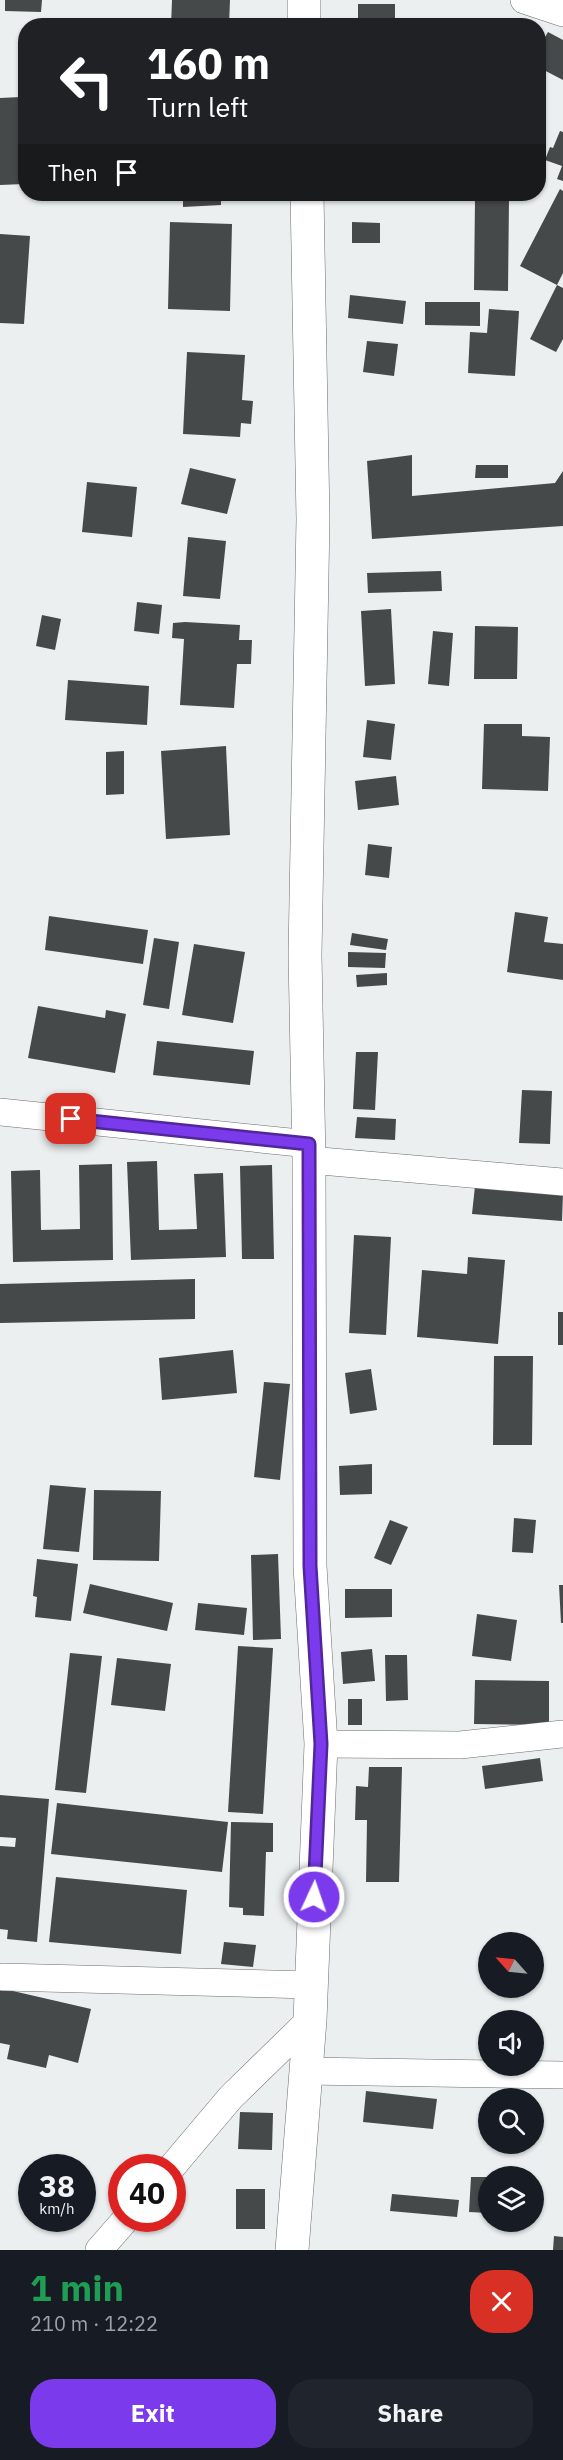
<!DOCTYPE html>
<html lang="en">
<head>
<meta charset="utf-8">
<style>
  :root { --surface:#171b24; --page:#20242c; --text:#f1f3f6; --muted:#9ea1a6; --accent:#7c3aed }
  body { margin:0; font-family:"IBM Plex Sans",sans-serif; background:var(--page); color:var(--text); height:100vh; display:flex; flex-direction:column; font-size:22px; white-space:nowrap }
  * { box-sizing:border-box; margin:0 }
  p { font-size:20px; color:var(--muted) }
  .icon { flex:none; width:33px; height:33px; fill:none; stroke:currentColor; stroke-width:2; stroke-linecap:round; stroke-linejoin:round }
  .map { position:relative; height:2250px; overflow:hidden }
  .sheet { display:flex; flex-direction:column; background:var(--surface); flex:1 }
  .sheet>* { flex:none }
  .top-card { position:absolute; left:18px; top:18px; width:528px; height:183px; border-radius:24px; box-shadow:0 2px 4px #0004; background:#202124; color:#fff; overflow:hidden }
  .needle { width:39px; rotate:297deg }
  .fabs { position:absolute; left:478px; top:1932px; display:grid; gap:12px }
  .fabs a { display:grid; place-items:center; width:66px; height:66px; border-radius:50%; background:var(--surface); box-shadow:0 2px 4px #0004; font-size:30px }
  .speed { position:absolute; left:18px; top:2154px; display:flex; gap:12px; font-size:30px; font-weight:700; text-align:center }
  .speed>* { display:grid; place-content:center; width:78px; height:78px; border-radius:50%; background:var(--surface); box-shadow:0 2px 4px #0004; line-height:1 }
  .speed small { font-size:15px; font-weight:400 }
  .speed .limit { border:9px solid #d22; background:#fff; color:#111 }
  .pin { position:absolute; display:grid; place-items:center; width:51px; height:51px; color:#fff; margin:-26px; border-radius:12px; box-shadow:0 3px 9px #0006 }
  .me { position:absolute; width:66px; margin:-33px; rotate:3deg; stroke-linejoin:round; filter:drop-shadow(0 0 4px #0008) }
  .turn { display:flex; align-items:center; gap:21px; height:126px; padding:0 30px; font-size:27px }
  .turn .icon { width:78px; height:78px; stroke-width:2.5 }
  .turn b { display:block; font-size:42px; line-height:51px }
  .then { display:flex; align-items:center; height:57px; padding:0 30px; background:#0003; gap:12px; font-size:22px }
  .round { display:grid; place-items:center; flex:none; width:63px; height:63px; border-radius:24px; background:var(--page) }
  .headline { display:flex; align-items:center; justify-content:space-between; height:102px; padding:0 30px }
  h1 { font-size:36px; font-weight:700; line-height:45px; color:#1e9e55 }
  .cta { display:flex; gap:12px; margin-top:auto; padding:12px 30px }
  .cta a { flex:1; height:69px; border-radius:24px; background:var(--accent); color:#fff; font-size:24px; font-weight:700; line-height:69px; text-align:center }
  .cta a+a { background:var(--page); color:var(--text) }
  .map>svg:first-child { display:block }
  .building { fill:#46494a }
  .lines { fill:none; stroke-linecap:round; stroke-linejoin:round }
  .minor-casing { stroke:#6a6d6e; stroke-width:28 }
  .tertiary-casing { stroke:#6a6d6e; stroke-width:34 }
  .minor { stroke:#fff; stroke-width:27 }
  .tertiary { stroke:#fff; stroke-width:33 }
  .route-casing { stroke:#51269a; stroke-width:15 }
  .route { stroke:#7c3aed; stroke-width:10 }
</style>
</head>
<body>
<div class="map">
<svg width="563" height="2250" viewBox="0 0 563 2250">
  <rect width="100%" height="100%" fill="#ebeff0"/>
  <path class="building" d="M5,0h37l-1,12 -36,-1z
    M172,0h58l-1,26h-58z
    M358,4h37v22h-37z
    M548,32l15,8v40l-25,-13v-18z
    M21,97l3,87 -24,1v-87z
    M560,131l3,1v49l-6,-2 5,-13 -17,-6 5,-13 3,1z
    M560,189l3,2v82l-6,12 -37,-19z
    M183,194h38v11l-38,2z
    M475,199h34l-1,92 -34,-1z
    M170,222l62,2 -2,87 -62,-2z
    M352,222l28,1v20h-28z
    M0,234l30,2 -6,88 -24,-1z
    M557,285l6,3v51l-7,13 -26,-13z
    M350,295l56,6 -3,23 -55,-6z
    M425,302h55v24l-55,-1z
    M489,309l30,2 -4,65 -47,-3 2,-41 17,1z
    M367,341l31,3 -4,32 -31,-4z
    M187,352l58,3 -3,45 11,1 -2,23 -10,-1 -1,14 -57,-3z
    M412,455v41l143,-13 8,-12v55l-191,13 -5,-78z
    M476,465h32v13h-33z
    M190,468l46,11 -9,35 -46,-10z
    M87,482l50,5 -5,50 -50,-5z
    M188,537l38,4 -6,58 -37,-3z
    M441,571l1,20 -74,2 -1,-20z
    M137,602l25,3 -3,29 -25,-3z
    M391,609l4,75 -30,2 -4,-75z
    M42,615l19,4 -6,31 -19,-4z
    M185,622l55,3 -1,15h13l-1,24h-14l-3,44 -54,-3 4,-66 -12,-1 1,-15z
    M475,626l43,1 -1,52h-43z
    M433,631l20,2 -4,53 -21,-2z
    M68,680l81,6 -2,39 -82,-5z
    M367,720l28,4 -4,36 -28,-3z
    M484,724h38v12l28,1 -2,54 -66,-2z
    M226,746l4,89 -64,4 -5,-88z
    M124,751v43l-18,1v-43z
    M396,776l3,29 -41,5 -3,-29z
    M368,844l24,3 -3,31 -24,-3z
    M515,912l33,5 -4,25 19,2v36l-56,-8z
    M49,916l99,14 -5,34 -98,-14z
    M352,933l36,6 -2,11 -36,-5z
    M154,938l25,4 -10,67 -26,-4z
    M194,944l51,8 -12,71 -51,-8z
    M348,952l38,1 -1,15 -37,-1z
    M387,973v12l-30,2 -1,-12z
    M38,1006l67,12 1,-8 20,4 -11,59 -87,-15z
    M157,1041l97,10 -4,34 -97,-10z
    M356,1052h22l-3,58 -22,-1z
    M522,1090l30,1 -2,53 -31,-1z
    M357,1117l39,2 -1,21 -40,-2z
    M157,1161l2,69 38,-1 -3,-55 29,-1 3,84 -95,3 -4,-98z
    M112,1164l1,96 -100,2 -2,-91 29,-1 1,60 39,-1 -1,-64z
    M272,1165l2,94h-32l-2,-93z
    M475,1186l88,7 -1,28 -90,-7z
    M354,1235l37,2 -5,98 -37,-2z
    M468,1257l37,3 -7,84 -81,-7 5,-67 45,4z
    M195,1279v40l-195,4v-39z
    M558,1312h5v33h-5z
    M233,1350l4,43 -75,7 -3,-42z
    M494,1356h39l-1,89h-39z
    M371,1369l6,41 -27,4 -5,-41z
    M264,1382l26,2 -10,96 -26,-3z
    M372,1464v30l-32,1 -1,-29z
    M50,1485l36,3 -7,64 -36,-3z
    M94,1490l67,1 -2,70 -66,-1z
    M514,1518l22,2 -3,33 -21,-1z
    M390,1520l18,7 -17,38 -17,-7z
    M278,1554l3,85 -28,1 -2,-85z
    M37,1559l41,5 -7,57 -36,-4 2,-20 -4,-1z
    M90,1584l83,19 -6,28 -84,-18z
    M559,1585h4v38h-2z
    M345,1589h47v28l-47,1z
    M198,1603l49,5 -3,27 -49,-5z
    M477,1614l40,6 -6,41 -39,-5z
    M238,1646l35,2 -10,166 -35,-2z
    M372,1649l3,32 -32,3 -2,-32z
    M70,1653l32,3 -16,137 -31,-3z
    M385,1655h22l1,45 -22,1z
    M117,1658l54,6 -6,47 -54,-6z
    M475,1680l74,1v44l-75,-1z
    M348,1699h14v26h-14z
    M540,1758l3,23 -58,8 -3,-23z
    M369,1767h33l-3,115h-33l1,-62h-12l1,-34 12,1z
    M0,1795l49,4 -12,143 -30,-3 1,-9 -8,-1v-83l15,1 1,-9 -16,-1z
    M57,1803l171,19 -6,50 -171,-18z
    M231,1822l42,1v29h-7l-2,64 -21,-1v-7l-14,-1z
    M56,1877l131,13 -6,64 -132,-12z
    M224,1942l32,3 -3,22 -32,-3z
    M0,1988l91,21 -13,54 -29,-8 -3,13 -39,-9 3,-14 -10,-2z
    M366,2091l71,8 -4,30 -70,-7z
    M240,2112l33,1 -1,37 -34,-1z
    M471,2177h18v36l-20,-1z
    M236,2189h29v40h-29z
    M392,2194l67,6 -2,17 -67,-6z
    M554,2236l9,1v13h-10z"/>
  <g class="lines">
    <defs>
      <path id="minor" d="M524,0l39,13
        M0,1112l309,32
        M309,1160l254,22
        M321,1744l139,1 103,-11
        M3,1977l307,8
        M306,2071l257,4
        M171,2168l60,-71 79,-77
        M99,2250l28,-32"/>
      <path id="tertiary" d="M304,0v26
        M292,2250l18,-230 11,-276 -11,-178 -1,-406 -4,-205 8,-436 -6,-325"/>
    </defs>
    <use href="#minor" class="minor-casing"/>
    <use href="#tertiary" class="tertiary-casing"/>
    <use href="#minor" class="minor"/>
    <use href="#tertiary" class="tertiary"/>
  </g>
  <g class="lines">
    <defs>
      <path id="route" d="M71,1119l238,25 1,422 11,178 -7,153"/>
    </defs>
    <use href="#route" class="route-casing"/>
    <use href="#route" class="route"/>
  </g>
</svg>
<div class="fabs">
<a><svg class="needle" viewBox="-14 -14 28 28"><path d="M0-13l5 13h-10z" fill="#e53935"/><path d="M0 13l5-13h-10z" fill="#9ea1a6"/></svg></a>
<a><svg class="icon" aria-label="sound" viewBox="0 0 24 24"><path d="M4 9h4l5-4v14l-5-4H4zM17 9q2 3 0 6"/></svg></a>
<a><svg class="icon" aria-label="search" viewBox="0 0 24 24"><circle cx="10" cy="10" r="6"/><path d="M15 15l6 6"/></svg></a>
<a><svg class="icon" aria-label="layers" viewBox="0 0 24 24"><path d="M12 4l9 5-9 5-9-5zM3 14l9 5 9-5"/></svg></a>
</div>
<div class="speed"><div>38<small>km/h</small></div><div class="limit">40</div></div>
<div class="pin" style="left:71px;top:1119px;background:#d93025"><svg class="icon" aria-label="arrive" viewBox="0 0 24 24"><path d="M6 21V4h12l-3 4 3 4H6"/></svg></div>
<svg class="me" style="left:314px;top:1897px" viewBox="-20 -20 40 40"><circle r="17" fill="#7c3aed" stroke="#fff" stroke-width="3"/><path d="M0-11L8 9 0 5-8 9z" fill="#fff"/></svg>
<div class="top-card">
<div class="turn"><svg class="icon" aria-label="left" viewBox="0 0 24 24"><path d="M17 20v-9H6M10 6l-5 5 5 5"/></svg><div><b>160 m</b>Turn left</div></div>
<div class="then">Then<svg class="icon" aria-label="arrive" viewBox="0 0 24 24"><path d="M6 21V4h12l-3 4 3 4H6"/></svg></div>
</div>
</div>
<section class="sheet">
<div class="headline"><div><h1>1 min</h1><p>210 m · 12:22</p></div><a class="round" style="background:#d93025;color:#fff"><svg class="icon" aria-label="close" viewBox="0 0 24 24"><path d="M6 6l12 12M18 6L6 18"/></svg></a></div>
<div class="cta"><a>Exit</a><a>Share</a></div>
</section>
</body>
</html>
